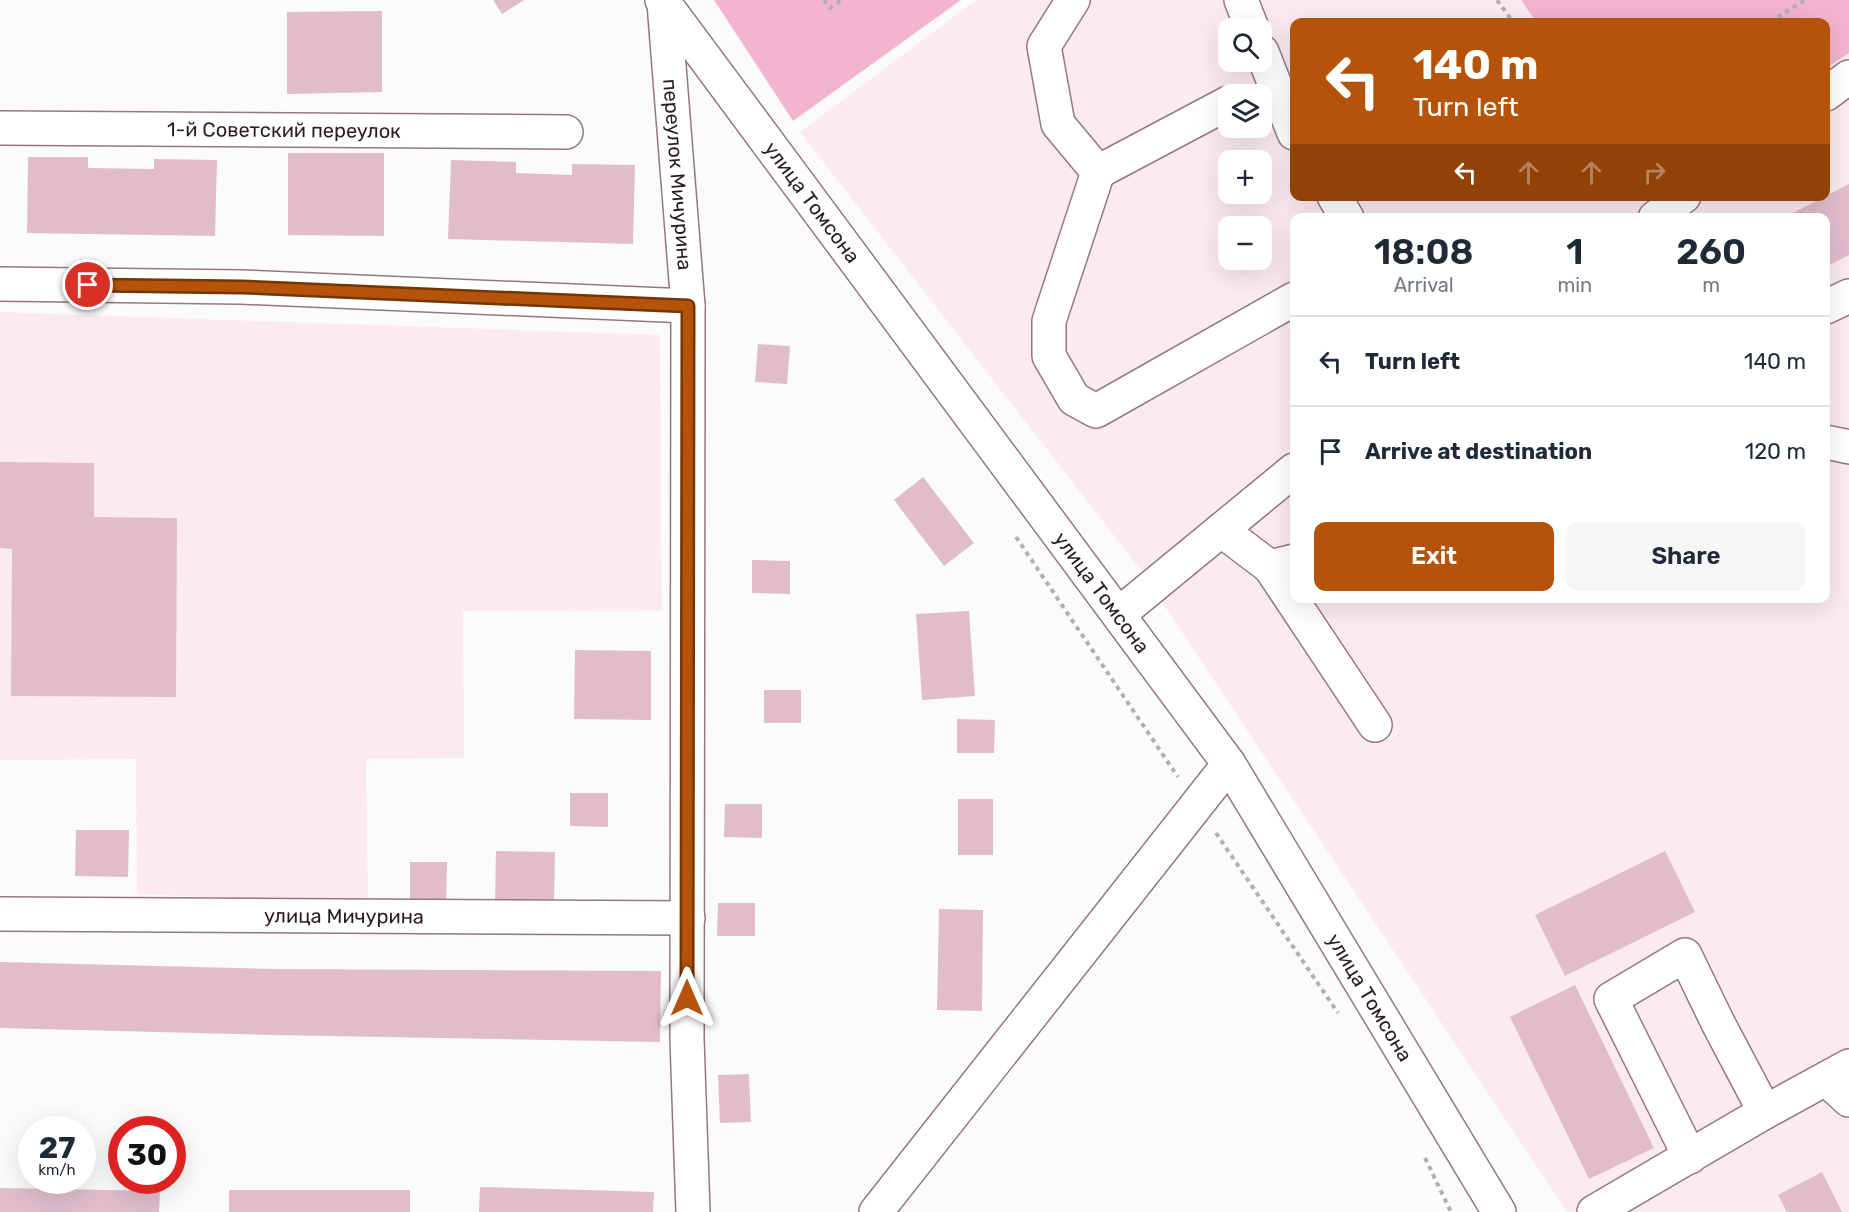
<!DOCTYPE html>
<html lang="en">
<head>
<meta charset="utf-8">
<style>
  :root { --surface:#fff; --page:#f6f6f7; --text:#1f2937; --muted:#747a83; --line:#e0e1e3; --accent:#b45309 }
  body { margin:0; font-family:Rubik,sans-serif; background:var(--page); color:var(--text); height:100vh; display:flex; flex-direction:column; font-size:22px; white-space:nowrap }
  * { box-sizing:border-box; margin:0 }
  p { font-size:20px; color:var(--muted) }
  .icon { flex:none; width:33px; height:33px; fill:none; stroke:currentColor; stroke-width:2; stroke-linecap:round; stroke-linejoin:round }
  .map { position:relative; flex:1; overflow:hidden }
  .details { position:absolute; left:1290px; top:213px; width:540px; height:390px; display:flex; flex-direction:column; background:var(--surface); border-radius:12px; box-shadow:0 6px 24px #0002 }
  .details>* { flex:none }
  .hud { position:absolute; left:1290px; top:18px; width:540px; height:183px; border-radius:12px; box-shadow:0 6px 24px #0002; background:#b45309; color:#fff; overflow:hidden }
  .controls { position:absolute; left:1218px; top:18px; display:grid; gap:12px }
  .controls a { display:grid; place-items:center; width:54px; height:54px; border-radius:12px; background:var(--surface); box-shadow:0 6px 24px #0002; font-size:30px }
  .speed { position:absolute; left:18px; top:1116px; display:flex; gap:12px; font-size:30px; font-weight:700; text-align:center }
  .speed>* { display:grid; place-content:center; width:78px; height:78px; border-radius:50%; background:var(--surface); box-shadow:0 6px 24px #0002; line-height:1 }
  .speed small { font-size:15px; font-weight:400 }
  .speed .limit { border:9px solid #d22; background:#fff; color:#111 }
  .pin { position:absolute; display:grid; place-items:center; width:51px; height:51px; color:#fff; margin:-26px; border:3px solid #fff; border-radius:50%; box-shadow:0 2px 6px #0007 }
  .me { position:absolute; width:66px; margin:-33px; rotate:0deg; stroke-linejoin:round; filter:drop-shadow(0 0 4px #0008) }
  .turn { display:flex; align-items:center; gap:21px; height:126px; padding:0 24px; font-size:27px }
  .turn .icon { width:78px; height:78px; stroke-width:2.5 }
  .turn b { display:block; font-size:42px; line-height:51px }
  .lanes { display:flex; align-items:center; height:57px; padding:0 24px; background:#0003; justify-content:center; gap:30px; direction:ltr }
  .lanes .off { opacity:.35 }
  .eta { display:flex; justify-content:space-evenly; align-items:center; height:102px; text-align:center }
  .eta b { font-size:36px; font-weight:600; line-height:42px }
  .button { display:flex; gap:12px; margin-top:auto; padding:12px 24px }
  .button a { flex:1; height:69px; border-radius:12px; background:var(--accent); color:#fff; font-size:24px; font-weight:600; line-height:69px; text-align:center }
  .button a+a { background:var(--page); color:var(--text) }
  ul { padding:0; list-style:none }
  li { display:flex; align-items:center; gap:18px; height:90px; padding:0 24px; border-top:2px solid var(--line) }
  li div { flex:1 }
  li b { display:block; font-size:22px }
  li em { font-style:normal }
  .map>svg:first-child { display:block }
  .built { fill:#fceaf1; fill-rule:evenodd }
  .green { fill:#f3b4cf }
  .building { fill:#e1bdcc }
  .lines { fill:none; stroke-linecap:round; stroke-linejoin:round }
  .minor-casing { stroke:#977684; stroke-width:36 }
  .path { stroke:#b3afb1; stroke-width:4; stroke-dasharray:4.5 4.5; stroke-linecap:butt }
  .minor { stroke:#fff; stroke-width:33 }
  .route-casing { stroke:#753606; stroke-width:15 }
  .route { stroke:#b45309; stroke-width:10 }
  .labels { text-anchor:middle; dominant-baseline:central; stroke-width:5; stroke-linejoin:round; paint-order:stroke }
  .street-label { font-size:20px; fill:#291c22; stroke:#fbfbfb }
</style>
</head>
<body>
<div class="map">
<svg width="1849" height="1212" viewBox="0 0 1849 1212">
  <rect width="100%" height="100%" fill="#fbfbfb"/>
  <path class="built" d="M976,0h545l15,22h-242v174h532v-128l23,-15v1159h-282l-427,-643 -340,-437zM1228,28h34v34h-34zM1228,94h34v34h-34zM1228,160h34v34h-34zM1294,218h532v380h-532zM1228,226h34v34h-34z
    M0,312l660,23 2,275 -199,1 1,147 -98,1 2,145 -231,-10 -1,-135 -136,1z"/>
  <path class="green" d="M714,0h247l-168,121z
    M1521,0h328v53l-23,15v-46h-290z"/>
  <path class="building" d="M493,0h31l-22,14z
    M382,11v81l-95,2v-82z
    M288,153h96v83l-96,-1z
    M28,157h60v11l66,1v-10l63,1 -2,76 -188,-3z
    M451,160l65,2v11l56,2v-11l63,1 -2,79 -185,-5z
    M1849,184v71l-23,12v-49h-43z
    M758,344l32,2 -3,38 -32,-2z
    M0,462l94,1v54l83,1 -1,179 -165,-1 1,-147 -12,-1z
    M923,477l51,66 -30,23 -50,-66z
    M752,560l38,1v33l-38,-1z
    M969,611l6,85 -53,4 -6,-86z
    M575,650l76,1v69l-77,-1z
    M764,690h37v33h-37z
    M957,719l38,1 -1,33h-37z
    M570,793h38v34l-38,-1z
    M958,799h35v56h-35z
    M725,804h37v34l-38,-1z
    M76,830h53l-1,47 -53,-1z
    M496,851l59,1 -1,53 -59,-1z
    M1665,851l30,61 -130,64 -30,-61z
    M410,862h37l-1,49 -36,-1z
    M718,903h37v33h-38z
    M939,909l44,1 -1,101 -45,-1z
    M0,962l273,7 388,2 -1,71 -388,-7 -272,-7z
    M1575,985l79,163 -65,31 -79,-162z
    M749,1074l2,48 -31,1 -2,-48z
    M1822,1172l20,40h-55l-9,-17z
    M480,1187l174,5 -1,20h-174z
    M0,1188l160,3 -1,21h-159z
    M229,1190h181v22h-181z"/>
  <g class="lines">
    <defs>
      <g id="minor">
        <path id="s1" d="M662,0l567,764 270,448"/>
        <path d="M1073,0l-29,46 14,78 40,48 130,-69"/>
        <path d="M1241,0l11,28"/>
        <path id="s2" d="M664,3l24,303 -1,733 6,173"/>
        <path d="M1262,52l32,81"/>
        <path d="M1826,94l23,-17"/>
        <path id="s3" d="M0,128l566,4"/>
        <path d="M1098,172l-49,149v35l25,43 22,12 198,-112"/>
        <path d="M1334,196l13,22"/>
        <path d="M1655,218l29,-22"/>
        <path d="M0,284l241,3 447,19"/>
        <path d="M1826,307l23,-11"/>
        <path d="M1826,442l23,5"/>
        <path d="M1221,530l49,37 24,-6"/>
        <path d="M1270,567l105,158"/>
        <path d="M1119,614l175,-144"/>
        <path id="s4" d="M0,914l688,4"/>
        <path d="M1826,1079l23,21"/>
        <path d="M1765,1112l84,-46"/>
        <path d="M876,1212l353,-448"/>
        <path d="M1594,1212l171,-100 -47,-89 -33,-68 -74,44 79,158"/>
      </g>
    </defs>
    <use href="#minor" class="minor-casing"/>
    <path class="path" d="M824,0l6,8 12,-8
      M1497,0l16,22
      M1770,22l35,-22
      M1016,537l162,240
      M1216,833l122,180
      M1425,1158l26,54"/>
    <use href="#minor" class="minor"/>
  </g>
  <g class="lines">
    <defs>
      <path id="route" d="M88,285l154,2 446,19 -1,692"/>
    </defs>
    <use href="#route" class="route-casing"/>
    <use href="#route" class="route"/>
  </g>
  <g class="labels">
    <g class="street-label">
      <text stroke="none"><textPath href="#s3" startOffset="284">1-й Советский переулок</textPath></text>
      <text stroke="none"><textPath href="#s2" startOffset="172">переулок Мичурина</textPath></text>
      <text stroke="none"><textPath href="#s1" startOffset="252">улица Томсона</textPath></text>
      <text stroke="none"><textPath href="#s1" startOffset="738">улица Томсона</textPath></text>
      <text stroke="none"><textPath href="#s4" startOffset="344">улица Мичурина</textPath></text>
      <text stroke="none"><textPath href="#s1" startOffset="1224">улица Томсона</textPath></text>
    </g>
  </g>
</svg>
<div class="controls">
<a><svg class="icon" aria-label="search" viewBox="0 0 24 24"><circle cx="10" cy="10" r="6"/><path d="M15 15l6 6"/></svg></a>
<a><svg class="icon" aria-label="layers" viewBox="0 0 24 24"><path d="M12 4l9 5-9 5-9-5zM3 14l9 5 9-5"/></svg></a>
<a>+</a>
<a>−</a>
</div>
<div class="speed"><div>27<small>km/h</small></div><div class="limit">30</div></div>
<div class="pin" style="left:88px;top:285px;background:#d93025"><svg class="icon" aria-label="arrive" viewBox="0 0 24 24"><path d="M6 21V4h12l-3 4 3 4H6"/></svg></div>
<svg class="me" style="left:687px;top:998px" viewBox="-20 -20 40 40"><path d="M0-17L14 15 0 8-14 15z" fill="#b45309" stroke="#fff" stroke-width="4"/></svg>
<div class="hud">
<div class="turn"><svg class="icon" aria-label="left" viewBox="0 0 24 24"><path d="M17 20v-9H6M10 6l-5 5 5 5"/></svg><div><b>140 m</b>Turn left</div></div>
<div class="lanes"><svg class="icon" aria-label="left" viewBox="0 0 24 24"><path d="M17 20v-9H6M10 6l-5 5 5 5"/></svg><svg class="icon off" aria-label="ahead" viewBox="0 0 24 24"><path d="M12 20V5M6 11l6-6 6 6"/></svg><svg class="icon off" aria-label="ahead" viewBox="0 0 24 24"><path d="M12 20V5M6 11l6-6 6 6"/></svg><svg class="icon off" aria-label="right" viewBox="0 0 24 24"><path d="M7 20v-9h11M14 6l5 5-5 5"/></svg></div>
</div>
<section class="details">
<div class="eta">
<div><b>18:08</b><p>Arrival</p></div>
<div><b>1</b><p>min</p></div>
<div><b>260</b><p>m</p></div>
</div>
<ul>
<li><svg class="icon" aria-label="left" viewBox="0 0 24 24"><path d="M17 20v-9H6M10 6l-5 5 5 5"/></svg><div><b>Turn left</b></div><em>140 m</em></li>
<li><svg class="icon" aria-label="arrive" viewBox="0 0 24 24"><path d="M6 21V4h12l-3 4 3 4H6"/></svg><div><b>Arrive at destination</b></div><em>120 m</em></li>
</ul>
<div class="button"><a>Exit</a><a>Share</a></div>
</section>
</div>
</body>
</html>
